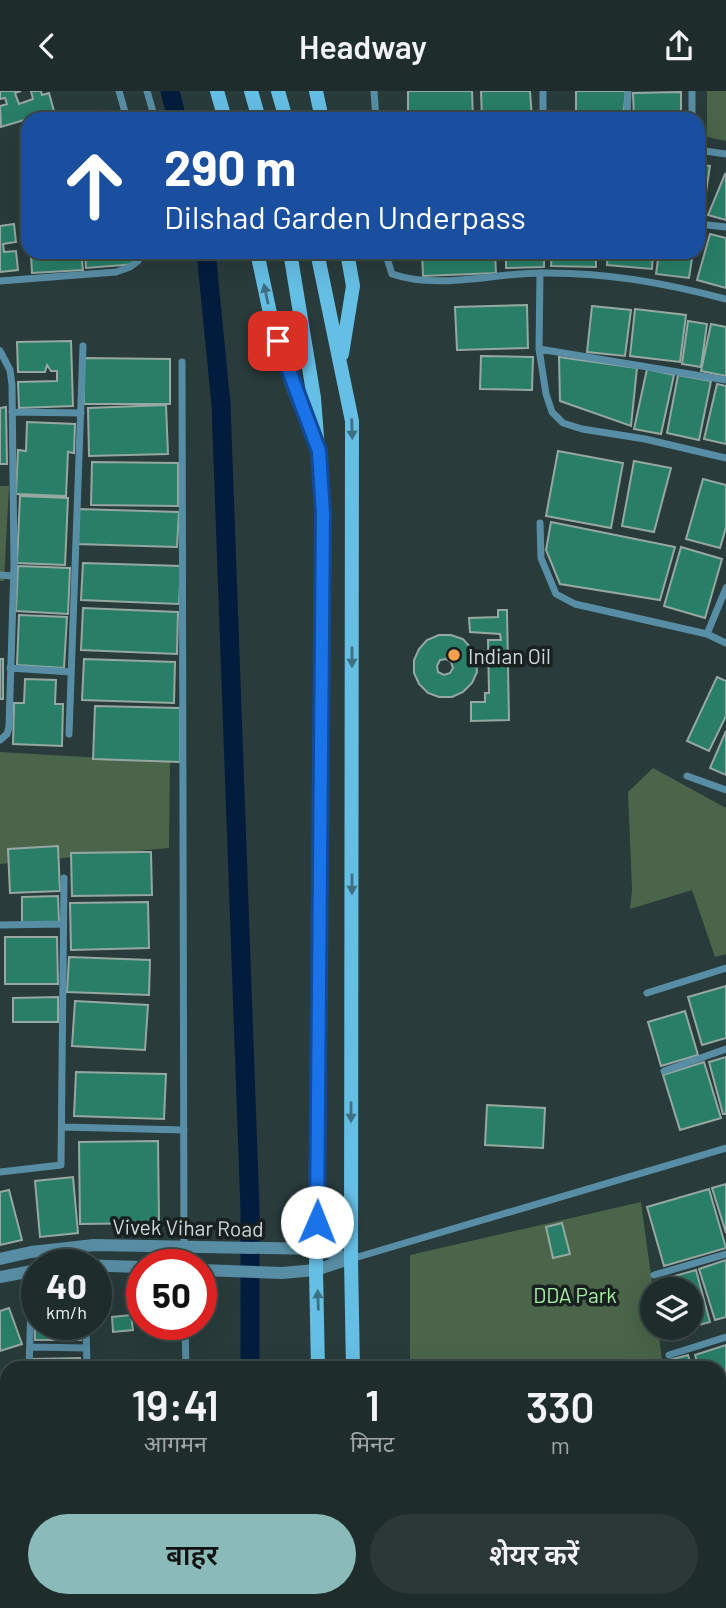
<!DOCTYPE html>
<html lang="hi">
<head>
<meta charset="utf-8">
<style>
  :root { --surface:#1f2c2c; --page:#2c3838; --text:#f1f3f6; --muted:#a1a7a9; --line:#3c4848; --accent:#8bbbb9 }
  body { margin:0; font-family:Barlow,"Noto Sans Devanagari",sans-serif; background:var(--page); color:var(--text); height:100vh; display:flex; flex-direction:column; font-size:26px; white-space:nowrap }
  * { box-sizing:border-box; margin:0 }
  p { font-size:23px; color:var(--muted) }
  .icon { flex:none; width:38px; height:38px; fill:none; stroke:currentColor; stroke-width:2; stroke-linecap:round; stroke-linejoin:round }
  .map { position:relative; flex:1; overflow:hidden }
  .details { position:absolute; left:0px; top:1270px; width:726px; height:247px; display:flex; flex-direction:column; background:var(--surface); border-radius:21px 21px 0 0; box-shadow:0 7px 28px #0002,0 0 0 2px var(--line) }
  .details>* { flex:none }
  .hud { position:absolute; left:21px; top:21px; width:684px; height:147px; border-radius:21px; box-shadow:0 7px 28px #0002,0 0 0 2px var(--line); background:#1a4fa0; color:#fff; overflow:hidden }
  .buttons { position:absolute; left:640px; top:1186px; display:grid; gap:14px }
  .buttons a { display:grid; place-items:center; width:63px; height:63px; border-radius:50%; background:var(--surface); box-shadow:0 7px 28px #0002,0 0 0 2px var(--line); font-size:35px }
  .speed { position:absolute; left:21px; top:1158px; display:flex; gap:14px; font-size:35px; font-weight:700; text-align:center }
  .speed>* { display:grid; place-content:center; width:91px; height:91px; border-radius:50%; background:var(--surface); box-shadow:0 7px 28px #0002,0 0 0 2px var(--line); line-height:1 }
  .speed small { font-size:18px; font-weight:400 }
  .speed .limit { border:10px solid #d22; background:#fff; color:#111 }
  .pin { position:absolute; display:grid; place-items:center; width:60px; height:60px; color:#fff; margin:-30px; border-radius:14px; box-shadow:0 4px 10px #0006 }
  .me { position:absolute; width:77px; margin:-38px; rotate:1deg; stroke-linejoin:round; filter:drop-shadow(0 0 5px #0008) }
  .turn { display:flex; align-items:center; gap:24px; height:147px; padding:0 28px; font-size:32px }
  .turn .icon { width:91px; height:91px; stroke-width:2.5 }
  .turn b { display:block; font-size:49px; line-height:60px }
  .eta { display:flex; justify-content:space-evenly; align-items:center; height:119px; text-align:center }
  .eta b { font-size:42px; font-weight:600; line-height:49px }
  .action { display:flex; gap:14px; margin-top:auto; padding:14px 28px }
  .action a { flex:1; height:80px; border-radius:42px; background:var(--accent); color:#111; font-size:28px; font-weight:600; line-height:80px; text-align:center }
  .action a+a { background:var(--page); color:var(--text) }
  header { display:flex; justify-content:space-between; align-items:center; height:91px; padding:0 28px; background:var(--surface); font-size:32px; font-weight:600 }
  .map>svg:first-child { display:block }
  .green { fill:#4a6549 }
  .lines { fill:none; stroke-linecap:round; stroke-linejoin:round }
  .canal { stroke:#021c3d; stroke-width:19 }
  .building { fill:#287e67; stroke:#96a8a1; stroke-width:2; fill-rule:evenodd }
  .minor { stroke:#588ea5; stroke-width:7 }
  .tertiary { stroke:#588ea5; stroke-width:12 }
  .secondary { stroke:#65bee4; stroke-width:14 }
  .oneway { fill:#3e6f82 }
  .route-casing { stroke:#114b97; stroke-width:18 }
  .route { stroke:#1a73e8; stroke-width:12 }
  .poi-dot { fill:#f99f4d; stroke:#182020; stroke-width:2.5 }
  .labels { text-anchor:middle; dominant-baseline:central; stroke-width:7; stroke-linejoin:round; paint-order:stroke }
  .poi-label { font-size:21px; fill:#ced9d9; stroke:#182020; text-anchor:start }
  .street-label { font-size:21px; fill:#ced9d9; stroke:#182020 }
  .park-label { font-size:21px; fill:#a7eda6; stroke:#182020 }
</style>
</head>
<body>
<header><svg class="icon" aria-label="back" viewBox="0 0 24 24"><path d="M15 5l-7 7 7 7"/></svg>Headway<svg class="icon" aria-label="share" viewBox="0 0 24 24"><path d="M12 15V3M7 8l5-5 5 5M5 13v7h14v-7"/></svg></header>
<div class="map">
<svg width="726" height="1517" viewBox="0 0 726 1517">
  <rect width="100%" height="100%" fill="#293b3b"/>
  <path class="green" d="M707,0h19v50l-19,-4z
    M0,395h9l-5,95h-4z
    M0,661l170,10 -1,86 -169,16z
    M653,677l73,40v146l-11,3 -23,-67 -62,19 2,-19 -4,-98z
    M641,1111l12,88v38h5l5,40h-253v-113z
    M7,1354v97h-7v-96z
    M726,1385v132h-29l-1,-7h23v-123z"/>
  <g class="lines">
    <path class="canal" d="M170,0l7,28
      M206,161l15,152 29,805v160
      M250,1510v7"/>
  </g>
  <path class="building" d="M0,0h21l-6,2 4,11 14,-5 -2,-8h10l1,4 7,-2 5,18 -53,16 -1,-21 7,-2 -2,-6 -5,1z
    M408,0h64l1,28h-65z
    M481,0h49l2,28h-50z
    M576,0h50l-3,28h-47z
    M681,1v27h-47l-1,-26z
    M98,20l2,8h-26z
    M698,74l12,1 -7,46 -5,-1z
    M725,83l1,1v45l-18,-5z
    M14,133l2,18 -13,2 1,8 12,-1 2,19 -18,2v-46z
    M710,143l16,4v50l-29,-8z
    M43,161h8v2l30,-2 2,18 -51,3 -1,-18 12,-1z
    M85,161h51l1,12 -51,4z
    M422,161h73l1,21 -73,3z
    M506,161h38v15l-38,1z
    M552,161h44v15l-45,-1z
    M608,161h45l-1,17 -45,-4z
    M659,161h34l-4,26 -33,-4z
    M527,214l1,43 -71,2 -2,-43z
    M592,215l39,4 -6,46 -38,-4z
    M635,218l51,6 -6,47 -50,-6z
    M688,230l19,3 -6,43 -19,-3z
    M711,233l15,3v49l-25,-5z
    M71,250l2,65 -54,2 -1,-26 39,-1v-10h-6l-4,-6 -2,7h-27l-1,-30z
    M481,265l52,1 -1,33 -52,-1z
    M559,266l78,11 -6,58 -71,-25z
    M84,267l86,1v45h-86z
    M647,278l27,6 -13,59 -27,-5z
    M678,284l33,6 -12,59 -32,-7z
    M717,293l9,2v58l-22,-5z
    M166,314l2,49 -79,2 -1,-48z
    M6,316l1,57h-7v-56z
    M27,331l48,2 -1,29 -6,-1 -2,44 -50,-2 2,-44 8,1z
    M558,360l65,12 -12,65 -65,-12z
    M634,370l37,7 -17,64 -32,-6z
    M92,371l86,1v43l-87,-1z
    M703,388l23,6v42l-6,21 -34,-9z
    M20,405l48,2 -3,67 -48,-2z
    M78,418l101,3 -2,35 -101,-3z
    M551,431l124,25 -15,53 -100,-16 -14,-34z
    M681,456l41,12 -17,59 -41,-12z
    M83,472l98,3 -2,38 -98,-4z
    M18,475l52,2 -2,46 -52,-3z
    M83,517l95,4 -1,42 -96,-4z
    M498,519h9l2,110 -38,1v-19h14v-9h4l-1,-53h13l-1,-6 -30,-2 -1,-14 29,-1z
    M19,524l48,2 -3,51 -47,-3z
    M439,544h12l12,4 8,9 5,11 1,13 -5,11 -9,9 -11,5h-13l-11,-4 -9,-9 -5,-11v-13l5,-11 8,-9zM446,568l5,3 2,6 -3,5 -6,2 -6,-3 -1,-6 3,-6z
    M0,568h3v40h-3z
    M84,568l91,3 -1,41 -92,-3z
    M717,586l9,4v35l-17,35 -22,-10z
    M25,588l31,1 -1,24h8l-1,42 -49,-2 1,-41h10z
    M95,615l85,2v54l-87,-3z
    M726,640v44l-16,-7z
    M58,755l2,45 -50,2 -2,-44z
    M142,761h9l1,43 -80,1 -1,-43z
    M58,805l1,27h-37v-26z
    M148,811l1,46 -78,2 -1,-47z
    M5,846h52l1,47h-53z
    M69,866l81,3 -1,35 -82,-3z
    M726,895v52l-24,7 -14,-48z
    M58,906v25h-45v-24z
    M75,910l73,4 -3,45 -73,-4z
    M685,920l13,44 -37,11 -13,-44z
    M726,966v57h-3l-14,-52z
    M704,971l17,56 -41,12 -17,-55z
    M76,981l90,2 -2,45 -90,-3z
    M487,1014l58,3 -2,40 -58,-3z
    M158,1050l1,82 -79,1 -1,-82z
    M73,1086l5,56 -38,4 -5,-56z
    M726,1093v49l-14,-45z
    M709,1098l17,59 -62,18 -17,-59z
    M9,1099l13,50 -22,5v-53z
    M562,1132l8,31 -17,4 -7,-31z
    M726,1169v57l-11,3 -16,-51z
    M696,1179l14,52 -19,5v-37h-32l-2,-9z
    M34,1188h3v46h44v15h-46z
    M9,1217l13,36 -22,7v-40z
    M131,1224l2,15 -20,2 -1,-15z
    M155,1234h26v11l-26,1z
    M726,1254v47l-7,2v-25h-20l-4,-14z
    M688,1264l4,14h-28l-2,-7z
    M80,1267l1,11h-48v-10z
    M726,1304v48l-7,2v-47z
    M0,1488h7l2,29h-9z
    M35,1510h46l1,5 -47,2z
    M116,1510h71v7h-71z
    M446,1510h60l1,7h-60z
    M547,1510h56l1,7h-56z
    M623,1510h46l1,7h-46z"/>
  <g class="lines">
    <path class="minor" d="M119,0l8,28
      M147,0l8,28
      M374,0l2,28
      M543,28v-28
      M627,28l1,-28
      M692,28v-28
      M698,59l28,4
      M698,133l28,3
      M385,161l7,22c47,16 100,-1 149,-1 65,-1 123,10 185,26
      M540,182l-1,76 7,45 6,18 11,11 19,6 63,10 81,19
      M0,190l116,-9 14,-5 8,-6 2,-9
      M539,258l187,31
      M0,260l10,19 2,15 2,180 -5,162 -2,7 -7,6
      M182,271l2,903
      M12,321l69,1
      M540,432l1,35 15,36 19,10 132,30 19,9
      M0,484l13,1
      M707,543l19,-46
      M10,577l61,4
      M69,643l14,-388
      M687,685l39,14
      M0,834l63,-1
      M647,902l79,-25
      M664,980l62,-22
      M63,1036l121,3
      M0,1081l61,-7 3,-287
      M351,1168l375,-111
      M654,1184l72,-21
      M86,1234l1,44
      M185,1234l1,44
      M30,1256l56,1
      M669,1264l57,-18
      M29,1278l3,-99
      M0,1338l7,-2
      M719,1371l7,-2
      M0,1436l7,-1
      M88,1510v7
      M190,1510v7
      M526,1510l1,7
      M614,1510l1,7
      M675,1510l1,7
      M24,1517v-7"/>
    <path class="tertiary" d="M0,1168l31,-7 63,-7 223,4 34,10
      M76,1174l66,2
      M201,1179l81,3 34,-3 33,-11
      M0,1186l37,-7"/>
    <path class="secondary" d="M217,0l8,28
      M251,0l8,28
      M278,0l8,28
      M316,0l6,28
      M257,161l14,66 22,69 20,50
      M290,161l24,146 9,116 -7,756 2,99
      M317,161l35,169 -1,838 2,110
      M342,263l11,-68 -6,-34
      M319,1510v7
      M359,1510v7"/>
  </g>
  <defs><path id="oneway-solid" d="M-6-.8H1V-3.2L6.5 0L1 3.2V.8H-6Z" transform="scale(1.75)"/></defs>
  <g class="oneway">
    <use href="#oneway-solid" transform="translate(266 203) rotate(-102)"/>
    <use href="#oneway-solid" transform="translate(352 338) rotate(88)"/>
    <use href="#oneway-solid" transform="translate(352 566) rotate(90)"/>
    <use href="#oneway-solid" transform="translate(352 793) rotate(90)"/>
    <use href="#oneway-solid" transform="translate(351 1021) rotate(90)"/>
    <use href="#oneway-solid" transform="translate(318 1209) rotate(-92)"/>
  </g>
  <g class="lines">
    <defs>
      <path id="route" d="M278,250l41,110 4,63 -6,708"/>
    </defs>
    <use href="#route" class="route-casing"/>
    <use href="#route" class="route"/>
  </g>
  <circle class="poi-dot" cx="454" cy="564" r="7"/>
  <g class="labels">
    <g class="poi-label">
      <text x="468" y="564">Indian Oil</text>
    </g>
    <g class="street-label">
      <text transform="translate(188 1136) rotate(1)">Vivek Vihar Road</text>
    </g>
    <g class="park-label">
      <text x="575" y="1203">DDA Park</text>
    </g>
  </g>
</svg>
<div class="buttons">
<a><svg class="icon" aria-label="layers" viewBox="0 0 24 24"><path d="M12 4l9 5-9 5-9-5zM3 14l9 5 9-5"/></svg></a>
</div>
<div class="speed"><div>40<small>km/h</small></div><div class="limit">50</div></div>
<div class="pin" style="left:278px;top:250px;background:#d93025"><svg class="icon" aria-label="arrive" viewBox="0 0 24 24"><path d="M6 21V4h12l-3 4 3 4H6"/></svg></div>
<svg class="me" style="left:317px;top:1131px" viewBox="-20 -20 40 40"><circle r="19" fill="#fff"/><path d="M0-13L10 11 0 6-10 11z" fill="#1a73e8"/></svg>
<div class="hud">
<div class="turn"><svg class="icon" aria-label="ahead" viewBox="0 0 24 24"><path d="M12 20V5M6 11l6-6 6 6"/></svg><div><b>290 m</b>Dilshad Garden Underpass</div></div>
</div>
<section class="details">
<div class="eta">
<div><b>19:41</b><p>आगमन</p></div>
<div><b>1</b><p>मिनट</p></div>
<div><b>330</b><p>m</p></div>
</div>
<div class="action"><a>बाहर</a><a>शेयर करें</a></div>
</section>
</div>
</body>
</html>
